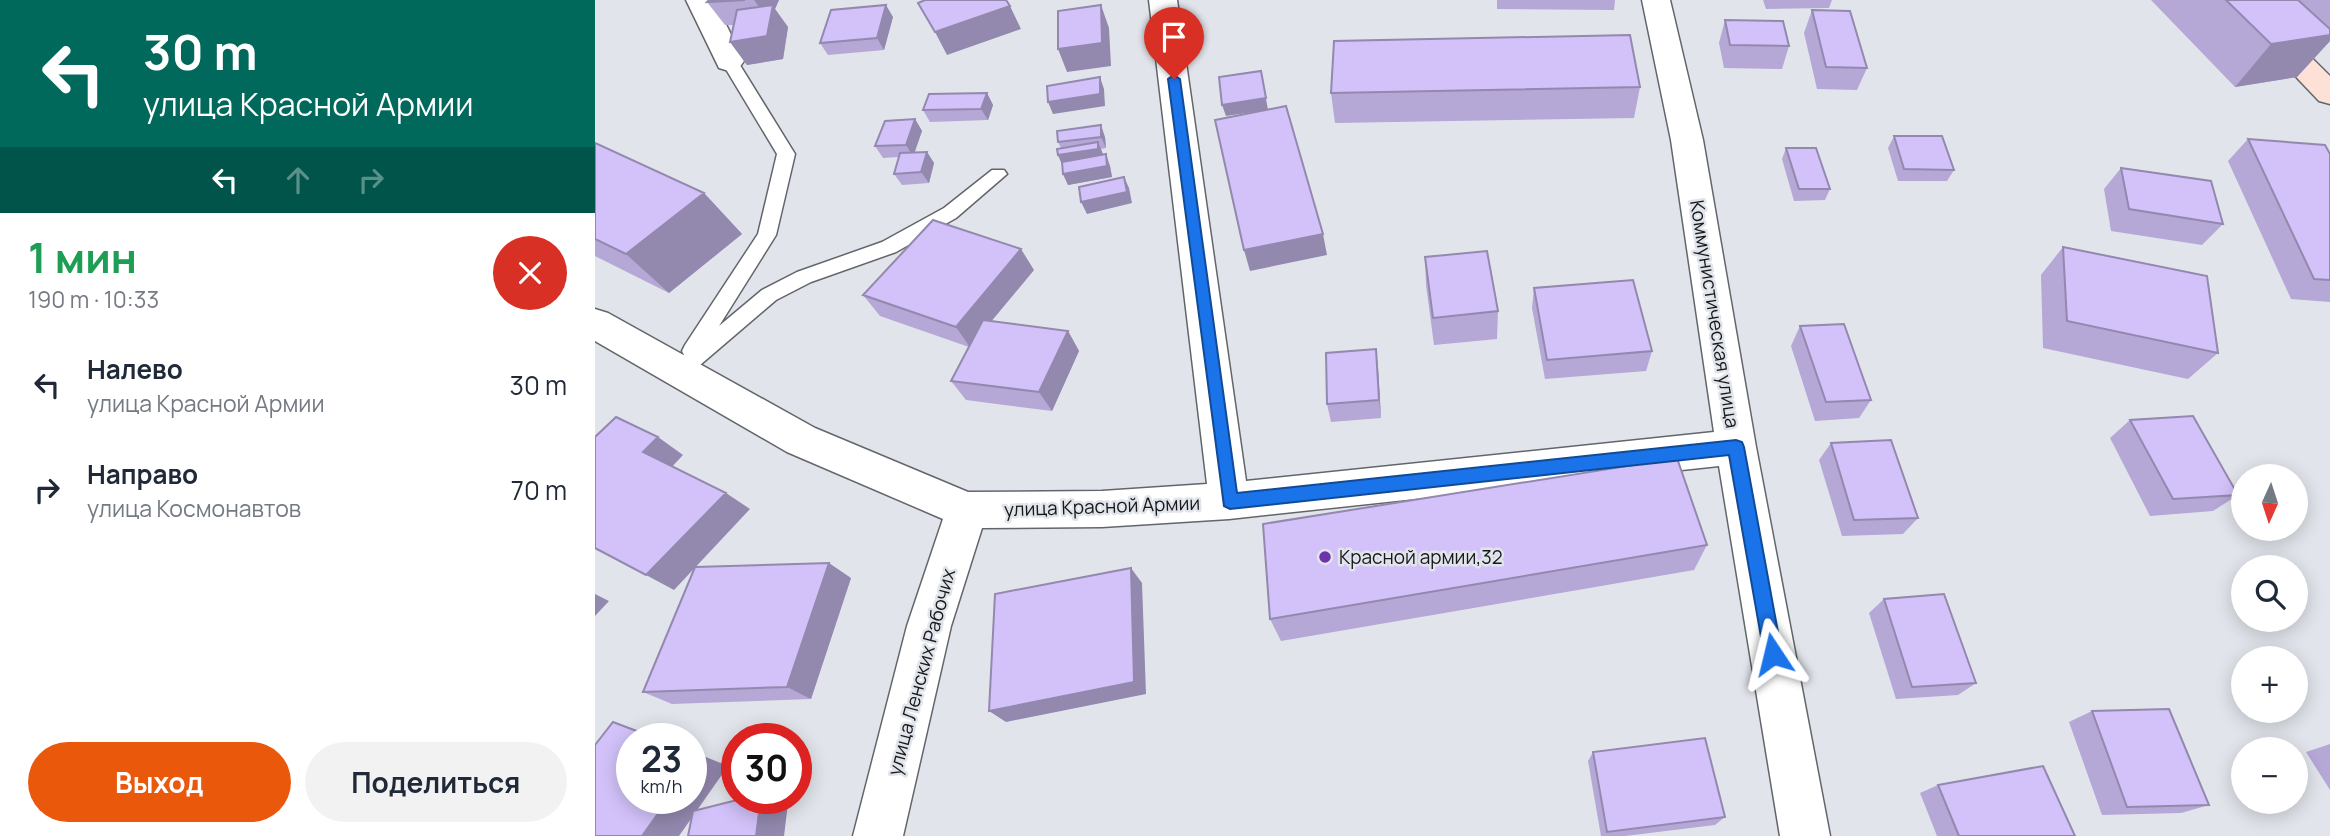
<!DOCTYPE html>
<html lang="ru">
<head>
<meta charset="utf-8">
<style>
  :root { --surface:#fff; --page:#f2f2f3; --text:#1f2937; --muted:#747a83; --accent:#ea580c }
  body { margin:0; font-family:Manrope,sans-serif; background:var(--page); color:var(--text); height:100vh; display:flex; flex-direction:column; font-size:26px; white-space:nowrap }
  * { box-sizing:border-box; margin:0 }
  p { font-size:23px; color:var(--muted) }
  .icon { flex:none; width:38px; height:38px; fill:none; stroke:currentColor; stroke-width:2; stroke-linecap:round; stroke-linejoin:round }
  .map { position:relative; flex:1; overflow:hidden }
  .sheet { display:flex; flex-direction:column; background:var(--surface); width:595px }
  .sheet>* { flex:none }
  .guide { background:#00695c; color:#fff; overflow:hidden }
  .needle { width:46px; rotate:183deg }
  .tools { position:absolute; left:1636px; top:464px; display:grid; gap:14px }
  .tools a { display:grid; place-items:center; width:77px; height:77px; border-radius:50%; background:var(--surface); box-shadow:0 4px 18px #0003; font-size:35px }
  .speed { position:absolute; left:21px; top:723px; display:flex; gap:14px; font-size:35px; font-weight:700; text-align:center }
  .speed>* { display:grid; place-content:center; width:91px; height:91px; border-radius:50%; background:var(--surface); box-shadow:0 4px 18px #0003; line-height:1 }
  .speed small { font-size:18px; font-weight:400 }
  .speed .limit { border:10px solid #d22; background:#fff; color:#111 }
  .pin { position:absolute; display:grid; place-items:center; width:60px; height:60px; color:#fff; margin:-72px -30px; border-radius:50% 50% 50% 0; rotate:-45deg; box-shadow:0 0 7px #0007 }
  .pin .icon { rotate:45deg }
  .me { position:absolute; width:77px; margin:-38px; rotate:350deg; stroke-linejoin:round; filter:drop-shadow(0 0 5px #0008) }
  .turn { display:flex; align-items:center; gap:24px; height:147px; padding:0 28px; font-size:32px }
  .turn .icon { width:91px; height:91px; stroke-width:2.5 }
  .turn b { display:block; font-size:49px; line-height:60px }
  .lanes { display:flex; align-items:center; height:66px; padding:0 28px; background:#0003; justify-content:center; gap:35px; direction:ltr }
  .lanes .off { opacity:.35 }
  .round { display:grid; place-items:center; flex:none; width:74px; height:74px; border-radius:37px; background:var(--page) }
  .overview { display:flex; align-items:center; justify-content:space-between; height:119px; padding:0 28px }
  h1 { font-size:42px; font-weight:700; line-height:52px; color:#1e9e55 }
  .button { display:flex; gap:14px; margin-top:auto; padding:14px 28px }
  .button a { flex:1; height:80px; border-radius:42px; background:var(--accent); color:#fff; font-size:28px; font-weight:700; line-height:80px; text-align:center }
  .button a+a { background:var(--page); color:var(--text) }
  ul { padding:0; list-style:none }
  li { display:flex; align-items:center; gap:21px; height:105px; padding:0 28px }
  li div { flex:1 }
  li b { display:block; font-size:26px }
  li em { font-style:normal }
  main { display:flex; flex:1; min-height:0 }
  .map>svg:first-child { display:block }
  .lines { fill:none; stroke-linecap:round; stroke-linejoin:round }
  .lane-casing { stroke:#62666b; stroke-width:3 }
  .street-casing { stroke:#62666b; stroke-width:3 }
  .secondary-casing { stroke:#62666b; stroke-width:3 }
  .lane { fill:#fff; fill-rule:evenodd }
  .street { fill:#fff; fill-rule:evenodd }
  .secondary { fill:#fee1d6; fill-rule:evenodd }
  .wall { fill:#b5a7d6 }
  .shaded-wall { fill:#9388ae }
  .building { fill:#d2c2f9; stroke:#9388ae; stroke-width:2 }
  .route { fill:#1a73e8; stroke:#114b97; stroke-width:2 }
  .poi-dot { fill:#6d34aa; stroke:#e1e5eb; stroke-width:2.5 }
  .labels { text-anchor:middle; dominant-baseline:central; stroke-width:5; stroke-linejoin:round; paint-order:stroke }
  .street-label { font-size:19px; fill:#16181a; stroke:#e1e5eb }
  .poi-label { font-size:19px; fill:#16181a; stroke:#e1e5eb; text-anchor:start }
</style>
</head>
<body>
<main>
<section class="sheet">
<div class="guide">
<div class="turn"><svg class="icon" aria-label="left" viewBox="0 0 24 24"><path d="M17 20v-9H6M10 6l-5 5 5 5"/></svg><div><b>30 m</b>улица Красной Армии</div></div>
<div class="lanes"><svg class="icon" aria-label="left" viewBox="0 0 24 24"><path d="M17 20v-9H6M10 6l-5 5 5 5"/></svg><svg class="icon off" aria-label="ahead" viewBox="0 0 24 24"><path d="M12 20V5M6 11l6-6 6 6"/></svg><svg class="icon off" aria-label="right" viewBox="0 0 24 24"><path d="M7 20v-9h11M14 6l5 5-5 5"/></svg></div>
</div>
<div class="overview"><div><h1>1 мин</h1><p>190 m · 10:33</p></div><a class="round" style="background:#d93025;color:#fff"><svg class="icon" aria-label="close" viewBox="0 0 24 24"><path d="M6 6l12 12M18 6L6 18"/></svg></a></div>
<ul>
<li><svg class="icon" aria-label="left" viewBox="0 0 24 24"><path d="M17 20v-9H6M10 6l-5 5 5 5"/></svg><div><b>Налево</b><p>улица Красной Армии</p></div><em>30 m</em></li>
<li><svg class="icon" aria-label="right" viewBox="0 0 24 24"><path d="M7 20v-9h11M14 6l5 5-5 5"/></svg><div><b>Направо</b><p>улица Космонавтов</p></div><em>70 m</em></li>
</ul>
<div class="button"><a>Выход</a><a>Поделиться</a></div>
</section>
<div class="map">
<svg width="1735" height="836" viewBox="0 0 1735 836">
  <rect width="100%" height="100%" fill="#e1e5eb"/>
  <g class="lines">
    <defs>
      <path id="lane" d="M134,56l6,1 60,97 -19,81 -57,91 43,-36 35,-18 85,-30 62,-34 48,-38h12l3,4 -51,44 -60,34 -85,30 -35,18 -90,77 -7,2 -7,-2 -3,-6 15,-16 -2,-4 3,-6 73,-111 19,-80 -56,-93z"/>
      <path id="street" d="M91,0h28l30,61 -5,7 -10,3 -10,-3z
        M554,0h28l69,481 468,-49 -43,-292 -29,-140h28l33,140 53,307 74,389h-50l-61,-370 -490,53 -127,8 -120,1 -31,98 -48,210h-50l54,-210 36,-107 -156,-67 -192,-111v-32l13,4 207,115 153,64 134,-1 105,-7z"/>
      <path id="secondary" d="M1628,0h30l77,76v28l-11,-3z"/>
    </defs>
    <use href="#lane" class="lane-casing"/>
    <use href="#street" class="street-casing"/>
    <use href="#secondary" class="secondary-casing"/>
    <use href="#lane" class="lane"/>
    <use href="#street" class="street"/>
    <use href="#secondary" class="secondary"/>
  </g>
  <path class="wall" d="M114,0h70l-4,9 13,18 -5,32 -36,6 -17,-23 3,-17h-8l-18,-23z
    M902,0h118l-1,10 -117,-1z
    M1168,0h69l-3,8 -63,1z
    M1556,0h179v41l-33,36 -62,10z
    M1217,10l55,58 -10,22 -40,-1 -13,-56z
    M298,17l-9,33 -56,5 -8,-12z
    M1130,20l64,26 -7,23 -58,-1 -5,-25z
    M1045,87l-6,31 -299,5 -4,-30z
    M392,93l6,12 -5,15 -58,2 -7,-12z
    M320,119l7,12 -7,21h12l7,11 -5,20 -27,2 -8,-11 5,-17 -16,1 -8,-12z
    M462,131l48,6 1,11 -5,1 2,6 7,11 2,11 -44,8 -5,-11 -1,-10 -4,-9 3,-7 -3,-6z
    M1299,136l60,34 -7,11h-49l-10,-33z
    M1653,139l82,15v148l-39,-3 -63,-138z
    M0,143l109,50 38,41 -73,59 -74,-37z
    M1191,148l44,41 -5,11 -31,1 -12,-42z
    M1526,168l102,56 -21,21 -91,-14 -7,-42z
    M1468,247l155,106 -30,26 -145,-31 -2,-73z
    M830,257l73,54 -1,28 -63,6 -8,-60z
    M439,270l-43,51 77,10 11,20 -27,60 -86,-11 -15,-19 18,-34 -89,-31 -17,-21z
    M939,288l118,63 -6,20 -101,8 -13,-71z
    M1205,326l71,74 -12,18 -44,3 -24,-75z
    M781,349l2,19 3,50 -50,4 -4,-18z
    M1535,420l108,75 -25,16 -63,5 -40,-78z
    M1236,443l87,75 -15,16 -61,2 -23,-76z
    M1112,545l-13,25 -413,71 -11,-22z
    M256,578l-40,121 -139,5 -29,-12z
    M1289,599l92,84 -18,12 -62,4 -27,-86z
    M1497,711l117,94 -28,8 -79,2 -33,-93z
    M1735,744v46l-24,-38z
    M998,752l132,65 -10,8 -90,11h-24l-13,-75z
    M1343,785l137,51h-138l-17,-43z"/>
  <path class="shaded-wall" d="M159,0h25l-4,9 13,18 -5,32 -36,6 -17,-23 40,-20z
    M291,5l7,12 -9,33 -7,-12z
    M506,5l8,23 2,38 -44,6 -9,-23z
    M415,6l11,23 -74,26 -12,-23z
    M1735,35v6l-33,36 -62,10 36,-43z
    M666,71l7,39 -42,6 -4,-11z
    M505,77l4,12 1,17 -52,8 -5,-12z
    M392,93l6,12 -5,15 -7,-11z
    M320,119l7,12 -9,25 -7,-11z
    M506,125l4,12 1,11 -5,-11z
    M503,142l5,12v7l-40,6 -5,-12z
    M332,152l7,11 -5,20 -8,-11z
    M511,154l4,12 2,11 -44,8 -5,-11z
    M529,177l5,11 3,15 -45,11 -6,-12z
    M109,193l38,41 -73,59 -43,-39z
    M728,234l4,21 -77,16 -6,-21z
    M426,249l13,21 -64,77 -14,-20z
    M473,331l11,20 -27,60 -13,-19z
    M781,349l2,19 3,50 -2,-18z
    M63,437l25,18 -14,15 -26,-18z
    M131,493l24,16 -76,81 -28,-15z
    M234,563l22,15 -40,121 -24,-12z
    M536,568l11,15 4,111 -140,28 -17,-11z
    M0,594l14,7 -14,15z
    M18,722l31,11 15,5h-4z
    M96,751l37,15 -49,70h-37l27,-38h22z
    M166,798h12l15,5 -4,33h-28z"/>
  <path class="building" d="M114,0h36l-38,2z
    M330,0h81l4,6 -75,26 -17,-29z
    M1631,0h72l32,29v6l-59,9z
    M178,5l-6,31 -37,6 7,-32z
    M291,5l-9,33 -57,5 11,-33z
    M506,5l1,38 -44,6v-38z
    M1217,10l38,1 17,57 -41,-1z
    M1130,20l58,1 6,25 -59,-1z
    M1035,35l10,52 -309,6 3,-52z
    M666,71l5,27 -44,7 -3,-28z
    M505,77v17l-52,8 -1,-16z
    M392,93l-6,16 -58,1 6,-16z
    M691,106l37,128 -79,16 -29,-130z
    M320,119l-9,26 -31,1 10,-25z
    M506,125v12l-43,5 -1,-11z
    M1299,136h48l12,34 -50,-1z
    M1653,139l77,6 5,9v126l-16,-1z
    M503,142v7l-40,6 -1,-6z
    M0,143l109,50 -78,61 -31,-15z
    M1191,148h30l14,41h-31z
    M332,152l-6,20 -27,2 6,-21z
    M511,154l1,12 -44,8 -1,-12z
    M1526,168l90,13 12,43 -94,-15z
    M529,177l3,15 -46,10 -2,-15z
    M338,220l88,29 -65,78 -93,-32z
    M1468,247l144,29 11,77 -151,-32z
    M892,251l11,60 -65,7 -8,-61z
    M1038,280l19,71 -105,9 -13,-72z
    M388,320l85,11 -29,61 -88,-11z
    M1249,324l27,76 -45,2 -26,-76z
    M781,349l3,51 -52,4 -1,-51z
    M1598,416l45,79 -65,4 -43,-79z
    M21,417l42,20 -15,15 83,41 -80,82 -51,-27v-111z
    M1296,440l27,78 -64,2 -23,-77z
    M1082,458l30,87 -437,74 -7,-95z
    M234,563l-42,124 -144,5 52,-125z
    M536,568l3,114 -145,29 6,-117z
    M1349,594l32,89 -64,4 -28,-88z
    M1574,709l40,96 -82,2 -35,-96z
    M18,722l42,16h-23v60h37l-27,38h-47v-91z
    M1110,738l20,79 -118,15 -14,-80z
    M96,753l9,3 -9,12z
    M1448,766l32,70h-116l-21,-51z
    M150,798h16l-5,38h-68l5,-25z"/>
  <path class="route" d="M579,75l6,4 57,414 499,-53 6,2 2,5 38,207 -3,7 -6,3 -7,-3 -2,-7 -35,-199 -499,54 -6,-3 -56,-427z"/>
  <circle class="poi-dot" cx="730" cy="557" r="7"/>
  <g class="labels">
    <g class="street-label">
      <text transform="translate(1120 314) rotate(81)">Коммунистическая улица</text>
      <text transform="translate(507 506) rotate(-2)">улица Красной Армии</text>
      <text transform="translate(326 672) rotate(-75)">улица Ленских Рабочих</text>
    </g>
    <g class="poi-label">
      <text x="744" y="557">Красной армии,32</text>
    </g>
  </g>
</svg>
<div class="tools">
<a><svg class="needle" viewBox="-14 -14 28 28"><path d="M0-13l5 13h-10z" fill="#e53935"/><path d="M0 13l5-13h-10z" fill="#747a83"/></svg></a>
<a><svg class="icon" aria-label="search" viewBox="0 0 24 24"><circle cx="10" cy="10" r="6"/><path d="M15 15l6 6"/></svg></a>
<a>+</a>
<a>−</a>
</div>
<div class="speed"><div>23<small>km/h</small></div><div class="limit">30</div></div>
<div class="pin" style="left:579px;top:79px;background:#d93025"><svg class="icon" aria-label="arrive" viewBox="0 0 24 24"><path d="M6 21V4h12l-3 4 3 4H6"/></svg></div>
<svg class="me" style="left:1178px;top:654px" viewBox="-20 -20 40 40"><path d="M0-17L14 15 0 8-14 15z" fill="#1a73e8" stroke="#fff" stroke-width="4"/></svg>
</div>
</main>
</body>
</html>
